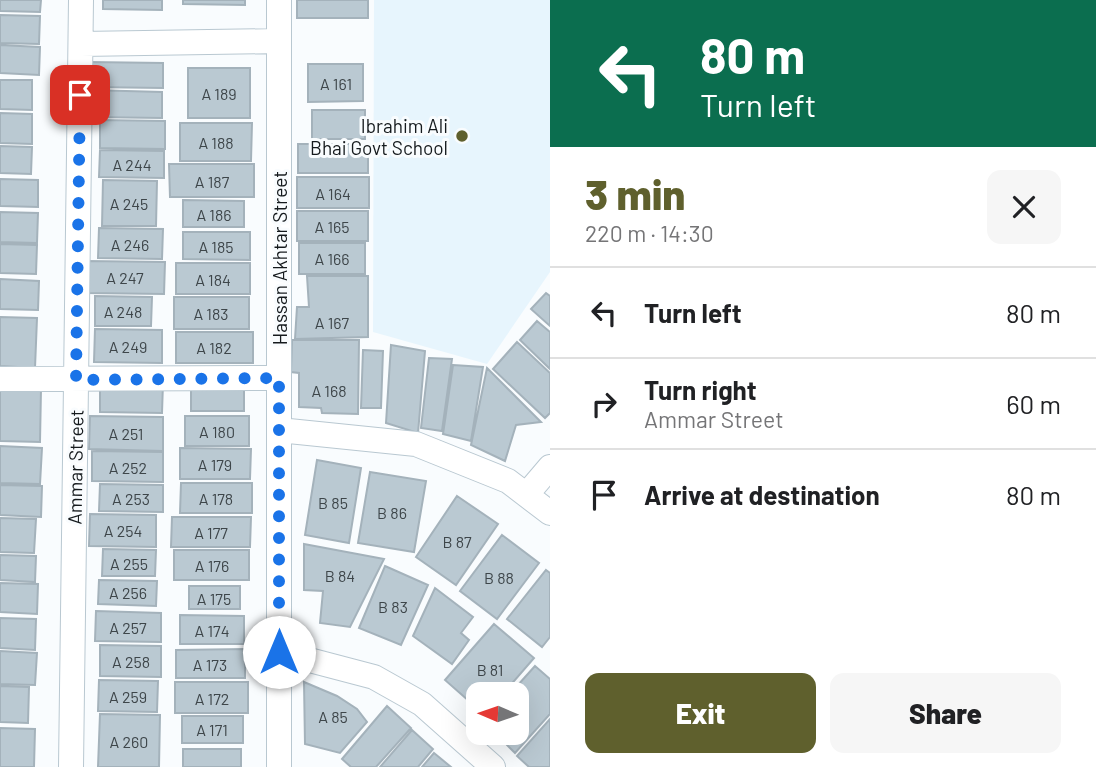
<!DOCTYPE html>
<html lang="en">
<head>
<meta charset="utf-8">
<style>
  :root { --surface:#fff; --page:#f6f6f6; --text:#202124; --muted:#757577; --line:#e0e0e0; --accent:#5f602d }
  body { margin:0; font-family:Barlow,sans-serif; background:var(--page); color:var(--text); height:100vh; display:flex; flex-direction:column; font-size:26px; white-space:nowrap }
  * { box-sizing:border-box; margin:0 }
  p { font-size:23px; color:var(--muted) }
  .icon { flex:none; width:38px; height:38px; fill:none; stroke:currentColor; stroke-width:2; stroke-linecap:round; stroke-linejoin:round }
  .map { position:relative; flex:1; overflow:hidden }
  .panel { display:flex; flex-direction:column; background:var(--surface); width:546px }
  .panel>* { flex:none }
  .hud { background:#0b6e4f; color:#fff; overflow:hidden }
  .needle { width:46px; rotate:272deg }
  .buttons { position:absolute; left:466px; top:682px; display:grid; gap:14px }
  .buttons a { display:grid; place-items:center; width:63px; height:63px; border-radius:14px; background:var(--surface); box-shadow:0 7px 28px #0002; font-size:35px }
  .pin { position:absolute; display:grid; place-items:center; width:60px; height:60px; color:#fff; margin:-30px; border-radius:14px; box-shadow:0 4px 10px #0006 }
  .me { position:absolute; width:77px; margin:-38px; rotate:0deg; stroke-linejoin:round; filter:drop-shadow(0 0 5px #0008) }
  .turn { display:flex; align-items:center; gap:24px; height:147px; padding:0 35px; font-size:32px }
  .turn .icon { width:91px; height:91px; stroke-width:2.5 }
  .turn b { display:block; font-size:49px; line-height:60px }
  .round { display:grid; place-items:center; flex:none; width:74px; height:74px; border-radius:14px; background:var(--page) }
  .summary { display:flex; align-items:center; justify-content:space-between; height:119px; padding:0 35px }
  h1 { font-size:42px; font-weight:800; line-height:52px; color:var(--accent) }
  .button { display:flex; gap:14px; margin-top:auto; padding:14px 35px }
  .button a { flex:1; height:80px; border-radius:14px; background:var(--accent); color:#fff; font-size:28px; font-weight:800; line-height:80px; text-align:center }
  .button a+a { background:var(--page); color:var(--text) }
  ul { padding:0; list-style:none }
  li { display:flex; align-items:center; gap:21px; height:91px; padding:0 35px; border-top:2px solid var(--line) }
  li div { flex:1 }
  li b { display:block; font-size:26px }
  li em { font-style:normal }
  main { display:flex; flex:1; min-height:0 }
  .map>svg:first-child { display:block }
  .built { fill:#e7f5fd }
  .building { fill:#bac9d2; stroke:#a4b2bb; stroke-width:2 }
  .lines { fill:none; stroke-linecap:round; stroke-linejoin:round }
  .minor-casing { stroke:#b9c8d1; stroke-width:26 }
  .minor { stroke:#fff; stroke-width:24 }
  .route { stroke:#1a73e8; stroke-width:12; stroke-dasharray:0 21.6 }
  .poi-dot { fill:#5f602d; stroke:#f9fcfe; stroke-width:2.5 }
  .labels { text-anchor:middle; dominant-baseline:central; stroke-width:6; stroke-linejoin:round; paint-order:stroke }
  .number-label { font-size:16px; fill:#3e464a }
  .poi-label { font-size:19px; fill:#151a1d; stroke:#f9fcfe; text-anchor:end }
  .street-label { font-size:19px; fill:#151a1d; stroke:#f9fcfe }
</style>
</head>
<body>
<main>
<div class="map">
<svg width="550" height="767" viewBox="0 0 550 767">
  <rect width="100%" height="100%" fill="#f9fcfe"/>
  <path class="built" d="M374,0h176v272l-63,92 -114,-32z"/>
  <path class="building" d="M0,0h41l-1,12 -40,-1z
    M103,0h59v10l-59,-1z
    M183,0h62v5l-62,-1z
    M297,0h71v18h-71z
    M0,15l40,1 -1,28 -39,-1z
    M0,45l40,2 -1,28 -39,-2z
    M89,62l74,1v25l-74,-1z
    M308,64h55v37l-55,1z
    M188,68h62v50h-62z
    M0,80h32v30l-32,-1z
    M89,90l73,2v26l-74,-1z
    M312,110h53v29h-53z
    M0,113l32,1v30l-32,-1z
    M100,120l65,1v28l-65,-1z
    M180,123h72l-1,38h-71z
    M298,144h70v29h-70z
    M0,146l32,1 -1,27 -31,-1z
    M100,150l64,1v27l-65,-1z
    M169,164h85v33h-84z
    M297,177h72v31h-72z
    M0,179l38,1v27l-38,-1z
    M103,180l54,1 -1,45h-54z
    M183,200l61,1v26h-61z
    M297,211h71v30h-71z
    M0,212l38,1 -1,30 -37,-1z
    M99,228l64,1 -1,30 -64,-1z
    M183,232h67v28l-67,-1z
    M299,243h66v31h-66z
    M0,244l37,1 -1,29 -36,-1z
    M86,261l79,1 -1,32 -78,-1z
    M176,263h74v31h-74z
    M307,276h61v61l-73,2 2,-32h12z
    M0,279l39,2 -1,29 -38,-1z
    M546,293l4,3v30l-19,-17z
    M95,296l57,1 -1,29h-56z
    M174,297h75v32h-75z
    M0,317l37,1 -2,50 -35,-2z
    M537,321l13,11v37l-30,-29z
    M95,329l67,1v33l-68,-1z
    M176,332h77v31h-77z
    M292,340h67l-1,74 -36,-1 -1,-5 -22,-1v-34l-8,-1z
    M517,342l33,31v40l-5,5 -52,-49z
    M391,345l34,6 -7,82 -32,-10z
    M363,350l20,1 -2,57h-20z
    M429,358l23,1 -10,72 -21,-3z
    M453,365l30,2 -12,74 -28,-7z
    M487,368l54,54 -25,3 -11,36 -34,-16z
    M100,382l63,1 -1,30 -62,-1z
    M191,383h53v28h-53z
    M0,388l41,1 -1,53 -40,-1z
    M90,416l73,1v34l-74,-2z
    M185,416h64v30h-64z
    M0,446l42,2 -2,36 -40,-1z
    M180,448l71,1 -1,30h-70z
    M92,451l71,1v30l-71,-1z
    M317,460l44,8 -12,75 -44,-8z
    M370,472l56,9 -12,71 -56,-9z
    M181,483h71v30h-72z
    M100,484l63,1v27l-64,-1z
    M0,485l42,1 -1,31 -41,-2z
    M457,496l41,28 -42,61 -40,-28z
    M90,514l66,1v32l-67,-1z
    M172,517h79l-1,30h-79z
    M0,518l36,1 -2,34 -34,-1z
    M502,535l37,28 -42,56 -37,-28z
    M304,544l80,15 -34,68 -30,-4 3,-32 -19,-1z
    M103,549l53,1 -1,26h-53z
    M174,550h75v30h-75z
    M0,555l36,1 -1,26 -35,-2z
    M385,566l43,19 -27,60 -42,-17z
    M546,570l4,3v64l-8,10 -35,-28z
    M99,580l58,1 -1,25 -58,-2z
    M0,583l38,1 -1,30 -37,-2z
    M189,586h51v23h-51z
    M435,588l38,29 -12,16 8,7 -17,24 -39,-28z
    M96,611l65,2v29l-66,-1z
    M180,615l64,1v28h-64z
    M0,618l36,1 -1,31 -35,-2z
    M494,624l40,34 -32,37h-24v14l-33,-29z
    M100,645l61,1v31l-61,-1z
    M245,649v29h-69v-28z
    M0,651l37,2 -2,32 -35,-1z
    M535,666l15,13v35l-35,39 -8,-8 2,-6 -8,-6h15v-38h-7z
    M99,680l59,1 -1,31 -59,-1z
    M175,682h73v31h-73z
    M304,682l33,14 20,13 10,13 -27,31 -35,-9z
    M0,686l29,1 -1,36 -28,-1z
    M387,706l24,22 -35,39h-25l-9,-8z
    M100,714l60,1 -1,52h-61z
    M182,716h61v27h-61z
    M550,719v48h-21l-12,-11z
    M0,728l35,1 -1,38h-34z
    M412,730l21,19 -15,18h-38z
    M183,749h58v18h-58z
    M434,753l17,14h-29z"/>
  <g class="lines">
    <defs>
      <path id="minor" d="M279,0v767
        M81,44l198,-3
        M0,379l279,-1
        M279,430l137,14 92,37 42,32
        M527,494l23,-27
        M279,652l95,25 48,27 71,63
        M71,767l10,-767"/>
    </defs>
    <use href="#minor" class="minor-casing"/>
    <use href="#minor" class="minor"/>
  </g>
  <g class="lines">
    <path class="route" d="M80,95l-4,285 203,-2v274"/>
  </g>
  <circle class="poi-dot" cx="462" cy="136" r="7"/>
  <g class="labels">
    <g class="number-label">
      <text x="336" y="83">A 161</text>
      <text x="219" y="93">A 189</text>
      <text x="216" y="142">A 188</text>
      <text x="132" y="164">A 244</text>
      <text x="212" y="181">A 187</text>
      <text x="333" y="193">A 164</text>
      <text x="129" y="203">A 245</text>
      <text x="214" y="214">A 186</text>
      <text x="332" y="226">A 165</text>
      <text x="130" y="244">A 246</text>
      <text x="216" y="246">A 185</text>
      <text x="332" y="258">A 166</text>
      <text x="125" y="277">A 247</text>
      <text x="213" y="279">A 184</text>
      <text x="123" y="311">A 248</text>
      <text x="211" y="313">A 183</text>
      <text x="332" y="322">A 167</text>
      <text x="128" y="346">A 249</text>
      <text x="214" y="347">A 182</text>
      <text x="329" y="390">A 168</text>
      <text x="217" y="431">A 180</text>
      <text x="126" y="433">A 251</text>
      <text x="215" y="464">A 179</text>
      <text x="128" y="467">A 252</text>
      <text x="131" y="498">A 253</text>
      <text x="216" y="498">A 178</text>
      <text x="333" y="502">B 85</text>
      <text x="392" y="512">B 86</text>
      <text x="123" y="530">A 254</text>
      <text x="211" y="532">A 177</text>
      <text x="457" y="541">B 87</text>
      <text x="129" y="563">A 255</text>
      <text x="212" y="565">A 176</text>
      <text x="340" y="575">B 84</text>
      <text x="499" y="577">B 88</text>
      <text x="128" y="592">A 256</text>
      <text x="214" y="598">A 175</text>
      <text x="393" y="606">B 83</text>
      <text x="128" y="627">A 257</text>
      <text x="212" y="630">A 174</text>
      <text x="131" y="661">A 258</text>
      <text x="210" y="664">A 173</text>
      <text x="490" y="669">B 81</text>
      <text x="128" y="696">A 259</text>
      <text x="212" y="698">A 172</text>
      <text x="333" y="716">A 85</text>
      <text x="212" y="729">A 171</text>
      <text x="129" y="741">A 260</text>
    </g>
    <g class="poi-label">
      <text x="448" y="125">Ibrahim Ali<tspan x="448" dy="22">Bhai Govt School</tspan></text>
    </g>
    <g class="street-label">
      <text transform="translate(279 258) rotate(-90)">Hassan Akhtar Street</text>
      <text transform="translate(75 467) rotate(-89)">Ammar Street</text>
    </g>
  </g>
</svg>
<div class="buttons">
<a><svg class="needle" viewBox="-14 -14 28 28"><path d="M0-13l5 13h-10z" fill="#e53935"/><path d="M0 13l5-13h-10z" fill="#757577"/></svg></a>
</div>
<div class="pin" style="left:80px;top:95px;background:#d93025"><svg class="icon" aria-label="arrive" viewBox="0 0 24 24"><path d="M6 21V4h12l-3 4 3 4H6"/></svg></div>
<svg class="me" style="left:279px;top:652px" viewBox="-20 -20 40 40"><circle r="19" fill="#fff"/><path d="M0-13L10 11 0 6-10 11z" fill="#1a73e8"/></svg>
</div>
<section class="panel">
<div class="hud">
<div class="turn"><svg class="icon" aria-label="left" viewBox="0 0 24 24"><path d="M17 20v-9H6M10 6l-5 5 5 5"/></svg><div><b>80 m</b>Turn left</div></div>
</div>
<div class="summary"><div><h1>3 min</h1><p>220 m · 14:30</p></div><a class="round"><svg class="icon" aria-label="close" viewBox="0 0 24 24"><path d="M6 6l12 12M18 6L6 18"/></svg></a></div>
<ul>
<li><svg class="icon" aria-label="left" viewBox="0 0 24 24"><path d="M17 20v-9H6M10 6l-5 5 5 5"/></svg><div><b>Turn left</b></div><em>80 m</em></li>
<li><svg class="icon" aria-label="right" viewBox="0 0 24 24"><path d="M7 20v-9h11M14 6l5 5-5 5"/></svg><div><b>Turn right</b><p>Ammar Street</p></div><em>60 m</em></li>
<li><svg class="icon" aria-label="arrive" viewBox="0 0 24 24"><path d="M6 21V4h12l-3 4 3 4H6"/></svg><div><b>Arrive at destination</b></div><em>80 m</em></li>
</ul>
<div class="button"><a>Exit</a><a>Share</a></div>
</section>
</main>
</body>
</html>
